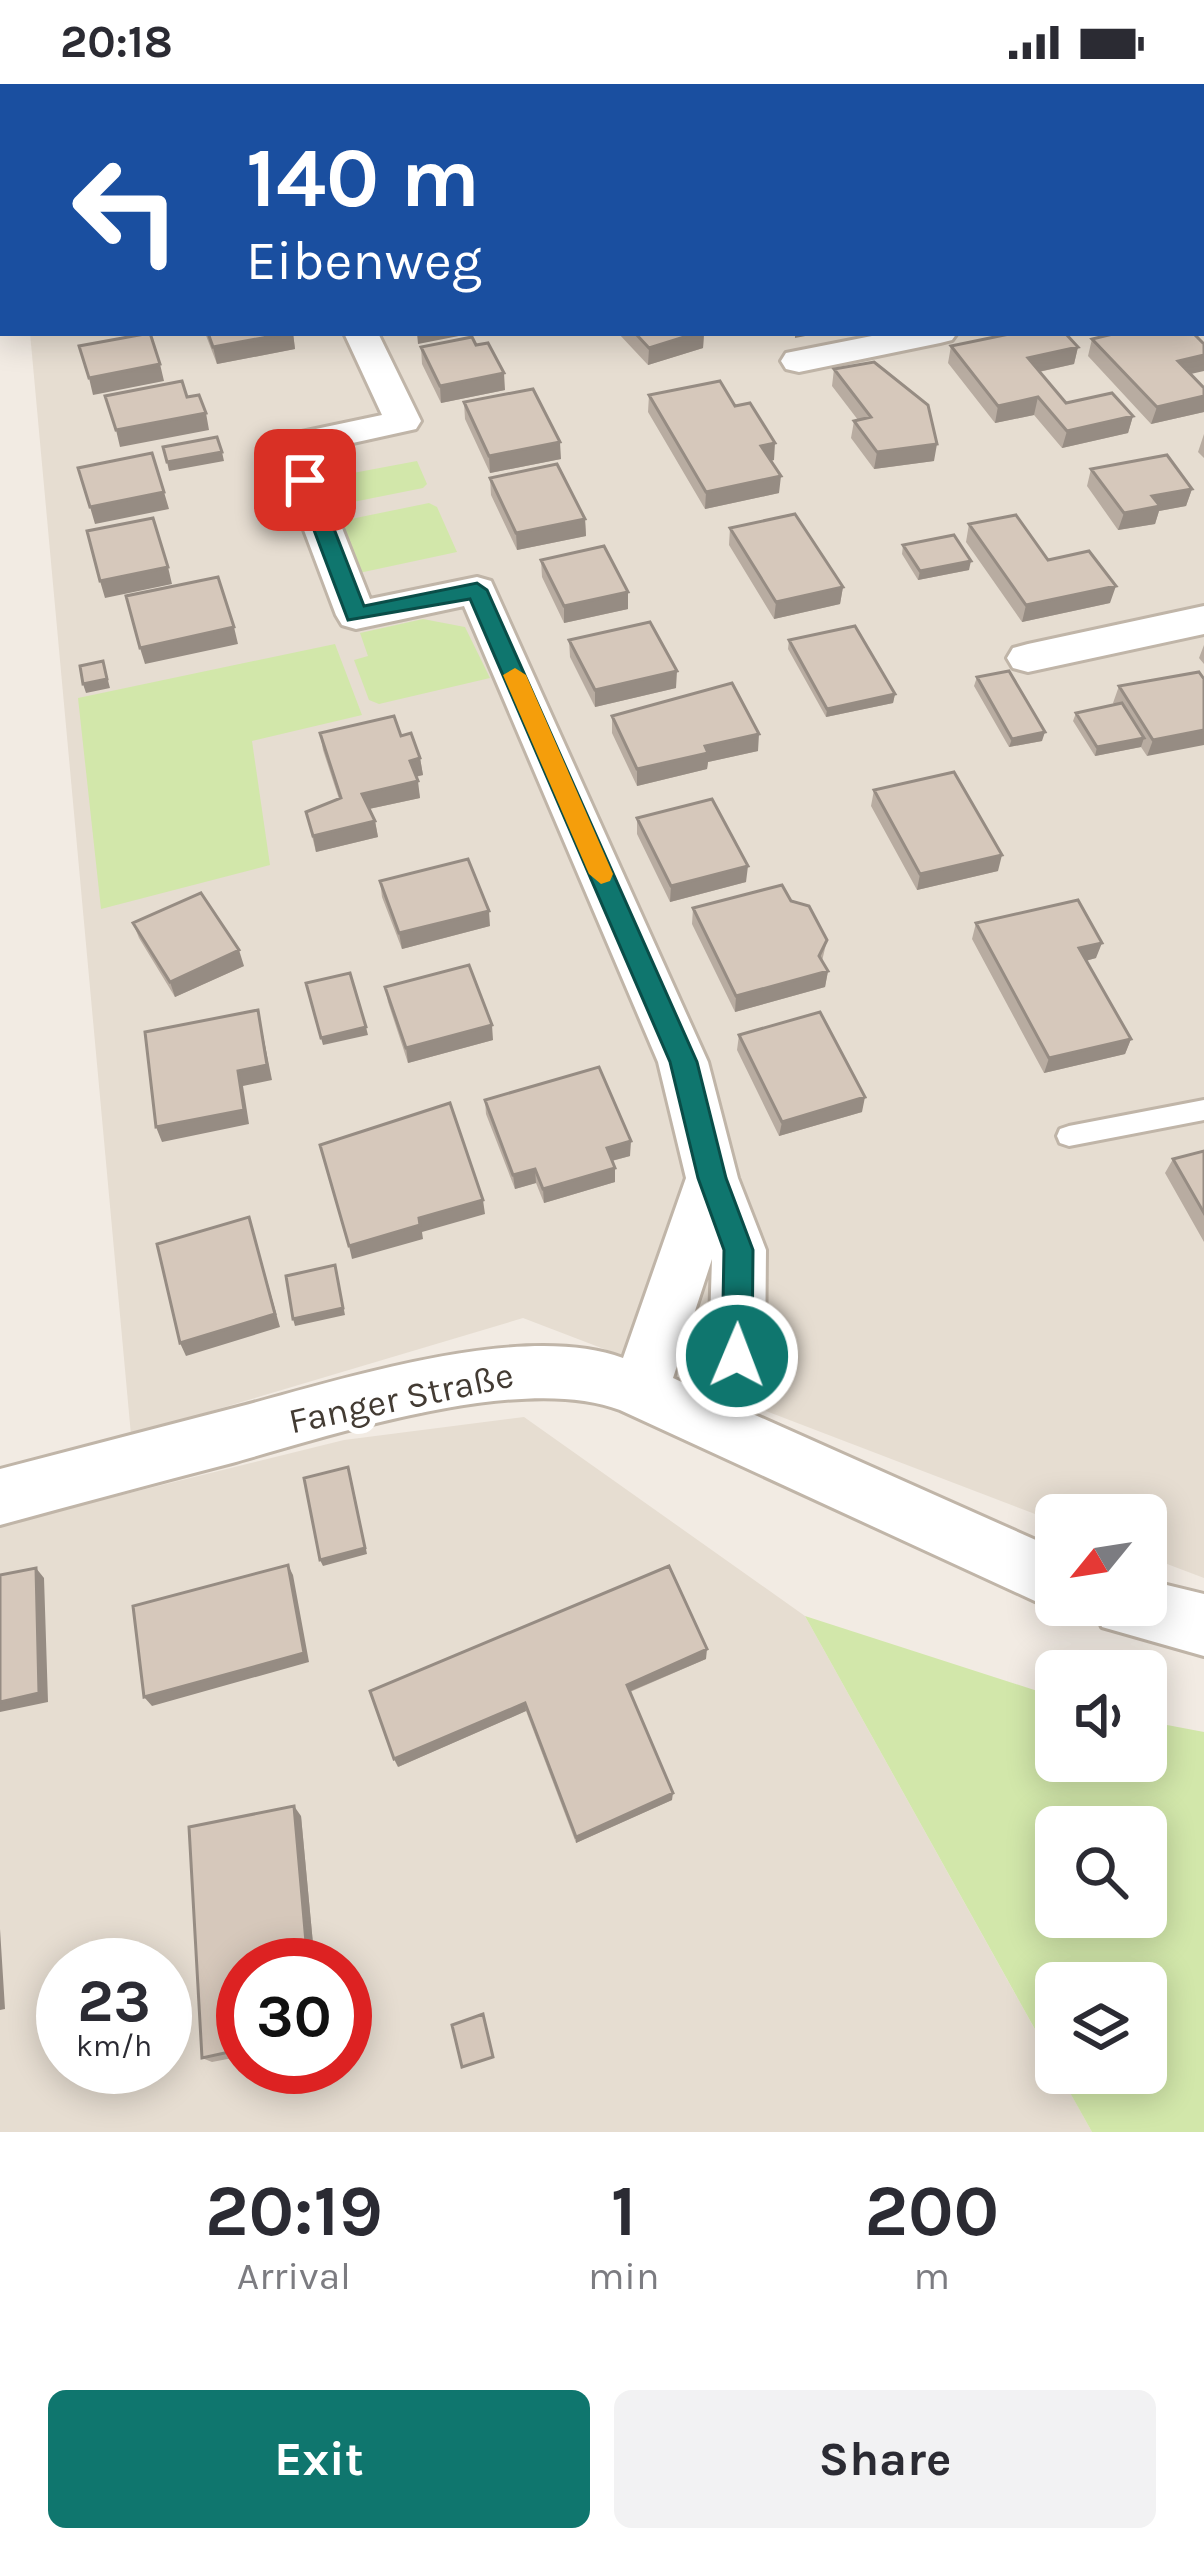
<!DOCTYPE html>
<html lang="en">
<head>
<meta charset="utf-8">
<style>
  :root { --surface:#fff; --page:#f2f2f3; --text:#2b2b33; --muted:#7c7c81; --accent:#0f766e }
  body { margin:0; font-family:Karla,sans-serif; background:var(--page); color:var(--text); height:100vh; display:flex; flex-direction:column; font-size:45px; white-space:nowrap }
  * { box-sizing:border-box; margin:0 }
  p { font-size:39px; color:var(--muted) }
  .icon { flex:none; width:66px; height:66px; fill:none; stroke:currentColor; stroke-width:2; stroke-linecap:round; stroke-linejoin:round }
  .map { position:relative; height:2048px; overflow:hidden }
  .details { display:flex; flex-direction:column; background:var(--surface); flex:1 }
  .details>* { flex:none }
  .banner { position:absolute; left:0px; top:0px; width:1206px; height:252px; box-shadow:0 6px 30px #0003; background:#1a4fa0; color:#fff; overflow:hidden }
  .needle { width:78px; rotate:240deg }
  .buttons { position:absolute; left:1035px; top:1410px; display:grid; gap:24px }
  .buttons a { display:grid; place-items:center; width:132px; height:132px; border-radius:18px; background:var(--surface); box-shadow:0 6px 30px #0003; font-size:60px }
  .speed { position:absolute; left:36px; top:1854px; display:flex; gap:24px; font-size:60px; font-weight:700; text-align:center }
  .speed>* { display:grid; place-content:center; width:156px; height:156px; border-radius:50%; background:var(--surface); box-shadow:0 6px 30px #0003; line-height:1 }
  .speed small { font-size:30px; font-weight:400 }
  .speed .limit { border:18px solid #d22; background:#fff; color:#111 }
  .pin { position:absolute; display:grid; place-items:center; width:102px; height:102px; color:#fff; margin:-51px; border-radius:24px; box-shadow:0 6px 18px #0006 }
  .me { position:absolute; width:132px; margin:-66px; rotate:1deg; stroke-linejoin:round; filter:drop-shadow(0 0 9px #0008) }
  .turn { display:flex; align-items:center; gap:42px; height:252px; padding:0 48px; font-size:54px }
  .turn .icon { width:156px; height:156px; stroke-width:2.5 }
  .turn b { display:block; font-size:84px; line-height:102px }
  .eta { display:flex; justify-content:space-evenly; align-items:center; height:204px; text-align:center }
  .eta b { font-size:72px; font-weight:700; line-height:84px }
  .button { display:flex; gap:24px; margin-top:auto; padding:24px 48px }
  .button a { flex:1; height:138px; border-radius:18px; background:var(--accent); color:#fff; font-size:48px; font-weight:700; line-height:138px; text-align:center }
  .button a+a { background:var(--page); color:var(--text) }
  .status { display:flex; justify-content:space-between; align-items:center; height:84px; padding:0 60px; background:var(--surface); direction:ltr }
  .status svg { height:33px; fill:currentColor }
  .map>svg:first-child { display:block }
  .residential { fill:#e6ddd1; fill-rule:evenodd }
  .green { fill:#d2e7aa; fill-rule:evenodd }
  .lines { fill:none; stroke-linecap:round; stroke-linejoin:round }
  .lane-casing { stroke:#c0b5a8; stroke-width:6 }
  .street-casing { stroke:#c0b5a8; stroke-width:6 }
  .lane { fill:#fff; fill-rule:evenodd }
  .street { fill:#fff; fill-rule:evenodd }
  .wall { fill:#b8aca1 }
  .shaded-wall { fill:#968c83 }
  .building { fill:#d6c8bb; stroke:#968c83; stroke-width:3 }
  .route { fill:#0f766e; stroke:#0a4d48; stroke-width:3 }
  .slow { fill:#f59e0b }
  .labels { text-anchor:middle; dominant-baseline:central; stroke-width:12; stroke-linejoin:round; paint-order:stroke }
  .street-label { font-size:36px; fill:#433b33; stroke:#fff }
</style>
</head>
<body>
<div class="status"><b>20:18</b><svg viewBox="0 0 49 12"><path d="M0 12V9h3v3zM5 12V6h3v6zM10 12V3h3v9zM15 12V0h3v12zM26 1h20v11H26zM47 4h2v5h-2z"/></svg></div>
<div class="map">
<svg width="1204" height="2048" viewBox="0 0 1204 2048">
  <rect width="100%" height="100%" fill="#f2ebe3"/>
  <path class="residential" d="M130,0h1074v1494l-58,-22v-41h-90v7l-533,-204 -392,117 -101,-1102h1173v-246z
    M524,1333l281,199 287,516h-1092v-607l344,-85zM63,1881h102v102h-102zM243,1881h102v102h-102z"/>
  <path class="green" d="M417,377l10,23 -4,4 -90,18 -12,-27z
    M429,419l8,4 20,45 -98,21 -24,-46 6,-6z
    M423,535l42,8 25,51 -111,26 -10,-4 -15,-40 14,-4 -8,-23z
    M335,560l27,71 -110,26 18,124 -169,44 -23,-211z
    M805,1532l251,81v64h90v-40l58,11v400h-112l-33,-59h87v-90h-90v84zM1146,1743v90h-90v-90z"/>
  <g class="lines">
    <defs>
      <path id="lane" d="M1204,1016v20l-135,26 -9,-3 -3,-7 3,-7 9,-3z"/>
      <path id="street" d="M1203,58h1v18h-1z
        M1203,206h1v21h-1z
        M344,249h34l43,88 -5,8 -104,23 58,147 107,-22 14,4 217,481 30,116 28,72 -1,106 -19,55 310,138v56h12l-12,5 -21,-9 -415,-191c-98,-38 -288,25 -388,53 -78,20 -155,41 -232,62v-56c81,-21 161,-42 242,-63 102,-27 281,-85 381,-48l63,-180 -28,-116 -194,-456 -108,23 -14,-4 -6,-10 -64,-170 6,-8 104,-22zM712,1175l-3,97 -12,33 -24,-11z
        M887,249h70l-5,7 -12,3 -141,29 -13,-3 -5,-8 5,-8z
        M1204,522v28l-176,38 -15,-4 -6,-10 6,-10 15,-4z
        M1146,1496l58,14v62l-102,-29 -9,-22h53z"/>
    </defs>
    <use href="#lane" class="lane-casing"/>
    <use href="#street" class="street-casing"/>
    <use href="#lane" class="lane"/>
    <use href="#street" class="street"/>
  </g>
  <path class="wall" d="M1039,0h85l-1,3h-80z
    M205,249h88l2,16 -78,15z
    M618,249h86l-1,15 -55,17z
    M1092,255l98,35 14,14v24l-53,12 -63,-68z
    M951,262l127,1 -4,17 -35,8 27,31 67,13 -5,17 -66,15 -28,-33 -39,8 -47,-60z
    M421,263l84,43 -64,13 -19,-39z
    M834,285l100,92 -60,8 -23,-31 3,-17 4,-1 -26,-34z
    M649,311l86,11 39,54 -3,1 8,32 -74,16 -57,-97z
    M464,318l97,57 -71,14 -25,-54z
    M1204,350v24l-6,-6z
    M1091,385l101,20 -6,17 -27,5 -4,13 -37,6 -31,-44z
    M490,394l95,41 1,17 -69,14 -26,-55z
    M969,440l79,36 62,43 -88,19 -56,-80z
    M730,444l113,59 -3,17 -66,15 -45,-74z
    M903,461l66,25 -51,10 -16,-26z
    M541,476l87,32v17l-64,14 -22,-46z
    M569,556l107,48 -81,19 -25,-50z
    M789,556l106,54 -2,9 -67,14 -38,-68z
    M1204,561v19l-5,-6z
    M1199,588l-52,84 -6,-9 -46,9 -22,-35 3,-8 39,-8 -2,-2 6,-17z
    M977,593l65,64 -33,6 -35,-61z
    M612,632l146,35 -50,11 -1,7 -70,17 -25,-53z
    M320,649l81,3 19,22 3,17 -7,2 4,21 -51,11 6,12 3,16 -62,15 -10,-40 33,-13 -16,-49z
    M874,706l124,81 -81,19 -46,-84z
    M637,734l109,64 -76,20 -33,-68z
    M380,797l110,45 -88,23 -20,-52z
    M791,817l36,39 -5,21 6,10 -3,16 -90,25 -43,-88 1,-16z
    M133,839l111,43 -69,31 -36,-59z
    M976,839l120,35 -10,3 45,78 -6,15 -81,19 -72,-134z
    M385,903l108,53 -85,23 -20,-61z
    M739,951l123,77 -83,24 -42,-86z
    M485,1016l145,56 -18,5 3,21 -71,21 -8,-20 -21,6 -29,-75z
    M1204,1067v91l-39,-69 8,-14z
    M669,1482l37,93 -76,33 42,108 -96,43 -50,-132 -128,56z
    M301,1732l14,149h-72v91l-31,6 -10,-4z"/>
  <path class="shaded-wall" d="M746,0h43v3h-43z
    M1011,0h27l-13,3h-15z
    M1104,0h20l-1,3h-32z
    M293,249l2,16 -78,15 -4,-17z
    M417,249h57l-56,11z
    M697,249h7l-1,15 -55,17 1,-17z
    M795,249h26l-26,5z
    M1078,263l-4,17 -50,11 4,-17z
    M1204,271v16l-31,7 5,-17z
    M160,280l4,17 -71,14 -4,-17z
    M504,289l1,17 -64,13 -1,-17z
    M1204,312v16l-53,12 6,-17z
    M1038,313l-4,18 -39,8 3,-17z
    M206,329l3,17 -89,17 -4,-17z
    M1133,332l-5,17 -66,15 5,-17z
    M560,358l1,17 -71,14 -1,-17z
    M775,359l-1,17 -14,3 1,-17z
    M937,360l-3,17 -60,8 3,-17z
    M222,368l2,9 -55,10 -2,-9z
    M781,392l-2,17 -74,16 1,-17z
    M1192,405l-6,17 -27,5 -4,13 -37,6 6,-17 28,-17z
    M164,408l5,17 -74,15 -5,-17z
    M585,435l1,17 -69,14 -1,-17z
    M971,477l-2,9 -51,10 2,-9z
    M168,483l4,17 -67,14 -5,-17z
    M1116,502l-6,17 -88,19 4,-17z
    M843,503l-3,17 -66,15 2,-17z
    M628,508v17l-64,14v-17z
    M234,543l4,17 -93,20 -5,-16z
    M103,577l7,27 -24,5 -3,-9z
    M677,587l-1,17 -81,19v-17z
    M895,610l-2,9 -67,14 1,-8z
    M1204,646v15l-57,11 6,-16z
    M1045,648l-3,9 -33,6 3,-8z
    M759,650l-1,17 -50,11 -1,7 -70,17v-17l68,-23z
    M1144,654l-3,9 -46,9 2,-9z
    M420,674l3,17 -10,2 -3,-16z
    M418,697l2,17 -56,12 -2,-16z
    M375,737l3,16 -62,15 -3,-16z
    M1002,771l-4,16 -81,19 3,-16z
    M748,782l-2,16 -76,20 1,-16z
    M489,827l1,15 -88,23 -3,-16z
    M1102,859l-6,15 -23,6 6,-16z
    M239,866l5,16 -69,31 -5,-15z
    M828,887l-3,16 -90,25 1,-16z
    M258,926l14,70 -29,6 6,38 -87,18 -6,-15 82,-56z
    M492,941l1,15 -85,23 -2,-15z
    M366,943l2,8 -45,10 -2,-7z
    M1131,955l-6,15 -81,19 5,-15z
    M865,1013l-3,15 -83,24 3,-14z
    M631,1057l-1,15 -23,6v-14z
    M615,1084v14l-71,21 -1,-14z
    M535,1085l1,14 -21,6 -2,-14z
    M483,1116l2,14 -63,18 1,7 -71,20 -3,-13 70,-28z
    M249,1133l31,110 -94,29 -6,-13z
    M335,1181l10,50 -50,11 -2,-7z
    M350,1389l17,81 -44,12 -3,-6z
    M288,1481l5,10 16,87 -157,44 -8,-9z
    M36,1484l8,10 4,124 -48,10v-10z
    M707,1565l-1,10 -80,34 1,-8z
    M525,1619l1,8 -128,56 -4,-8z
    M673,1709l-1,7 -96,43v-6z
    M294,1722l7,10 14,149h-7z
    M0,1845l5,80 -5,1z"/>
  <path class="building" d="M346,0h29l2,3h-50z
    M475,0h68l2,3h-69z
    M593,0h95l2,3h-95z
    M717,0h31l3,3h-32z
    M1063,0h41l-13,3h-24z
    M150,249l10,31 -71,14 -10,-32z
    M208,249h81l-76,14z
    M635,249h62l-48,15z
    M1014,249h51l13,14 -50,11 38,45 46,-10 21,23 -66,15 -29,-34 -40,9 -47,-60z
    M1117,249h76l11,11v11l-26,6 26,27v8l-47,11 -65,-68z
    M472,253l4,8 12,-2 16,30 -64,13 -19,-39z
    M874,278l54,43 9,39 -60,8 -23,-31 17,-4 -37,-48z
    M182,297l5,16 12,-2 7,18 -90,17 -11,-34z
    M720,297l15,25 15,-3 25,40 -14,3 20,30 -75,16 -57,-97z
    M533,305l27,53 -71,14 -25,-54z
    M217,353l5,15 -55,10 -4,-15z
    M152,369l12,39 -74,15 -12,-39z
    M1167,371l25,34 -40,7 8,10 -36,7 -33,-44z
    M557,380l28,55 -69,14 -26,-55z
    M795,430l48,73 -67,15 -46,-74z
    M1016,431l32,45 41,-9 27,35 -90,19 -57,-81z
    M153,434l15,49 -68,14 -13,-50z
    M954,451l17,26 -51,10 -17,-26z
    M604,462l24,46 -64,14 -23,-46z
    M218,493l16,50 -94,21 -14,-52z
    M650,538l27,49 -82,19 -26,-50z
    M855,542l40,68 -68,15 -38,-69z
    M103,577l4,18 -24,5 -3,-18z
    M1009,587l36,61 -33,7 -35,-62z
    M1199,588l5,7v51l-51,10 -34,-54z
    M732,599l27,51 -54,12 3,7 -71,16 -25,-53z
    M1122,619l22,35 -47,9 -21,-34z
    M394,632l7,20 10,-3 9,25 -10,3 8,20 -56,13 13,27 -62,15 -7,-24 35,-14 -21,-65z
    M954,688l48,83 -82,19 -46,-84z
    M712,715l36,67 -77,20 -34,-68z
    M468,775l21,52 -90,22 -19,-52z
    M782,801l9,16 18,5 18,34 -8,16 9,15 -92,25 -43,-88z
    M201,809l38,57 -69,32 -37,-59z
    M1078,816l24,43 -23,5 52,91 -82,19 -73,-135z
    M469,881l23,60 -86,23 -21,-61z
    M350,889l16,54 -45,11 -15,-55z
    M258,926l9,55 -29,6 6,39 -88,17 -11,-95z
    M820,928l45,85 -83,25 -43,-87z
    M599,983l32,74 -24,7 8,20 -72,21 -8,-20 -22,6 -28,-75z
    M450,1019l33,97 -64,18 1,7 -71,21 -29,-101z
    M1204,1067v62l-31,-54z
    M249,1133l26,97 -95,29 -23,-99z
    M335,1181l8,43 -50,11 -7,-43z
    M348,1383l17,81 -45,12 -16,-82z
    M288,1481l16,88 -160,44 -11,-91z
    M669,1482l38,83 -80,36 46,108 -97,44 -51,-134 -131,56 -24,-68z
    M36,1484l3,125 -39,9v-127z
    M294,1722l14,159h-65v84l-41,9 -13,-231z
    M483,1930l10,43 -31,10 -10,-42z"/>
  <path class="route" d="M305,390l10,6 49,126 113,-23 10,7 210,472 29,116 27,72 -1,106 -5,10 -10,4 -11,-4 -4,-10 2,-106 -26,-72 -28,-116 -200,-463 -122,21 -53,-140z"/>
  <path class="slow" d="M515,584l11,7 87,199 -3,7 -9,3 -12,-10 -86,-199z"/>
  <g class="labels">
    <g class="street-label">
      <text transform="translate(401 1314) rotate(-12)">Fanger Straße</text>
    </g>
  </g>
</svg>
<div class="buttons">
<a><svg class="needle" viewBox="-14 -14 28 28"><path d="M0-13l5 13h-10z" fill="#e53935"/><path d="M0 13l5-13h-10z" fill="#7c7c81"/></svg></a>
<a><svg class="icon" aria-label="sound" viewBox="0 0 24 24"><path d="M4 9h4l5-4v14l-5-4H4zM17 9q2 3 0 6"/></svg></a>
<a><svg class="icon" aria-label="search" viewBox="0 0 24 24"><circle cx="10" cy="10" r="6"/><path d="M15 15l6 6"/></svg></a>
<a><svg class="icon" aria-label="layers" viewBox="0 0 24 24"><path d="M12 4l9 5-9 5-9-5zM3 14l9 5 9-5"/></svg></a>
</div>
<div class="speed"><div>23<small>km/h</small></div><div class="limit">30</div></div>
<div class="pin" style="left:305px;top:396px;background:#d93025"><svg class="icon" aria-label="arrive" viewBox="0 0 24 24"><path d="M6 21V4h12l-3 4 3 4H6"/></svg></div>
<svg class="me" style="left:737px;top:1272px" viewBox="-20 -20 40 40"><circle r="17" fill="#0f766e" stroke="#fff" stroke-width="3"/><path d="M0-11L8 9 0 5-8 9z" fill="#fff"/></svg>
<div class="banner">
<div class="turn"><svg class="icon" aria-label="left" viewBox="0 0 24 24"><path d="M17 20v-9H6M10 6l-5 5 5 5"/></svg><div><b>140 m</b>Eibenweg</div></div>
</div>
</div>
<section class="details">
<div class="eta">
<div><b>20:19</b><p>Arrival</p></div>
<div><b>1</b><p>min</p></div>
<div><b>200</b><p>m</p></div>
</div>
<div class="button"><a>Exit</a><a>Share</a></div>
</section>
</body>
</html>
